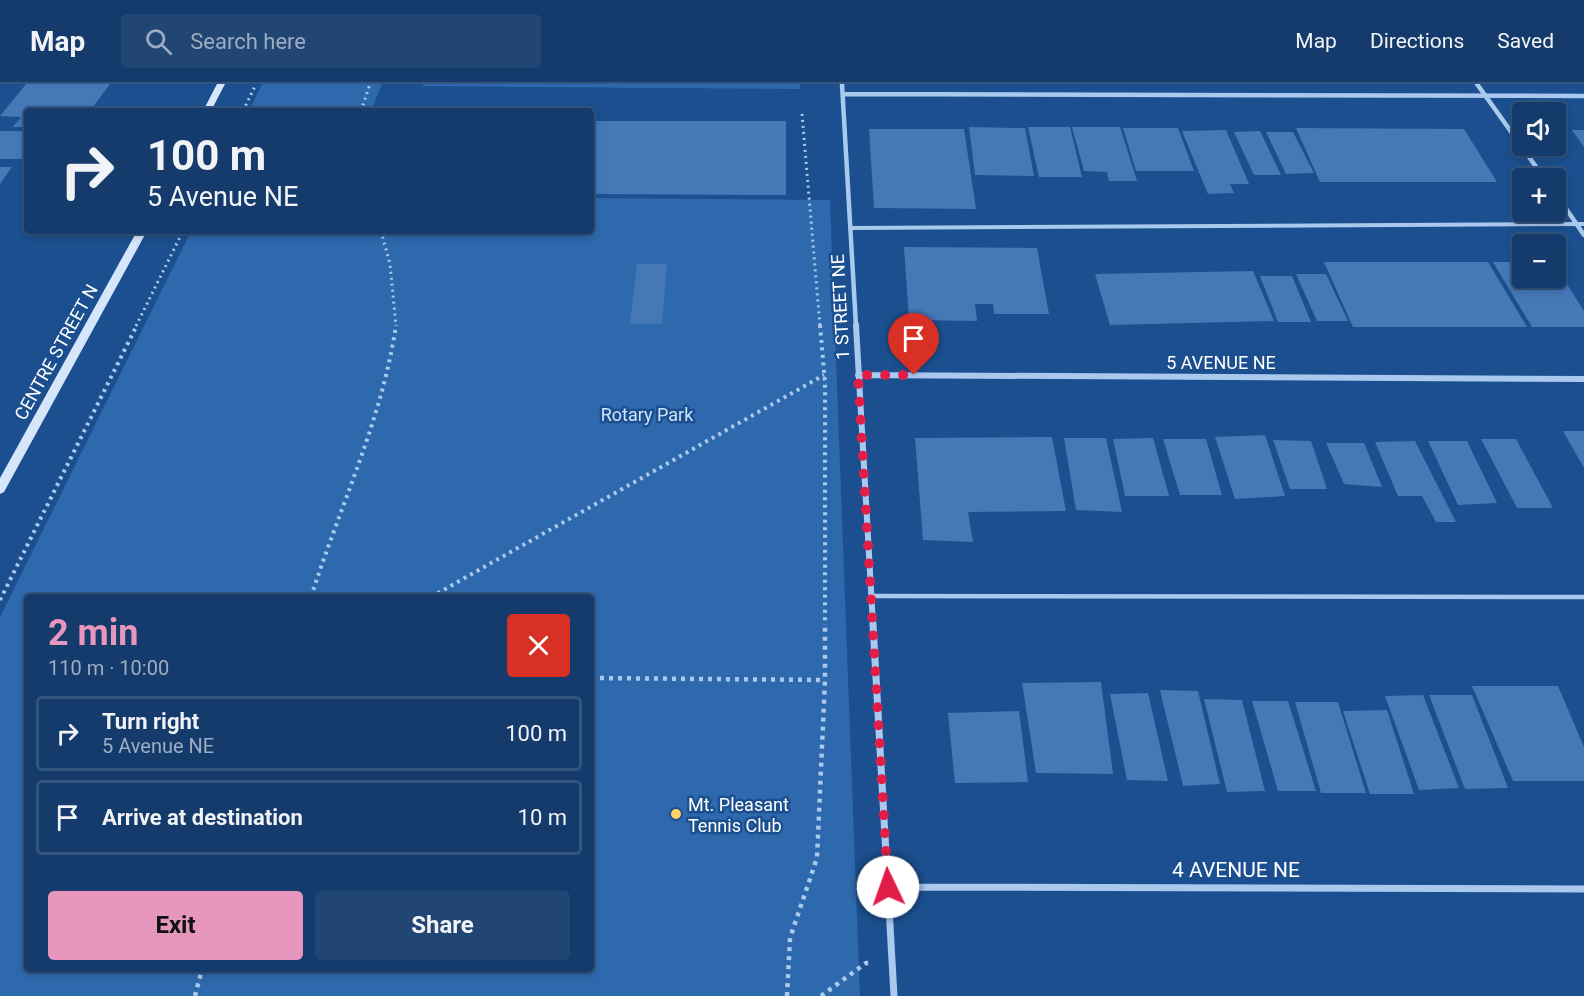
<!DOCTYPE html>
<html lang="en">
<head>
<meta charset="utf-8">
<style>
  :root { --surface:#143b6b; --page:#214673; --text:#f1f3f6; --muted:#9dadc1; --line:#33557e; --accent:#e797bd }
  body { margin:0; font-family:Roboto,sans-serif; background:var(--page); color:var(--text); height:100vh; display:flex; flex-direction:column; font-size:22px; white-space:nowrap }
  * { box-sizing:border-box; margin:0 }
  p { font-size:20px; color:var(--muted) }
  .icon { flex:none; width:33px; height:33px; fill:none; stroke:currentColor; stroke-width:2; stroke-linecap:round; stroke-linejoin:round }
  .map { position:relative; flex:1; overflow:hidden }
  .drawer { position:absolute; left:24px; top:510px; width:570px; height:378px; display:flex; flex-direction:column; background:var(--surface); border-radius:6px; box-shadow:0 3px 9px #0003,0 0 0 2px var(--line) }
  .drawer>* { flex:none }
  .top-card { position:absolute; left:24px; top:24px; width:570px; height:126px; border-radius:6px; box-shadow:0 3px 9px #0003,0 0 0 2px var(--line); background:#143b6b; color:var(--text); overflow:hidden }
  .buttons { position:absolute; left:1512px; top:18px; display:grid; gap:12px }
  .buttons a { display:grid; place-items:center; width:54px; height:54px; border-radius:6px; background:var(--surface); box-shadow:0 3px 9px #0003,0 0 0 2px var(--line); font-size:30px }
  .pin { position:absolute; display:grid; place-items:center; width:51px; height:51px; color:#fff; margin:-62px -26px; border-radius:50% 50% 50% 0; rotate:-45deg; box-shadow:0 0 6px #0007 }
  .pin .icon { rotate:45deg }
  .me { position:absolute; width:66px; margin:-33px; rotate:357deg; stroke-linejoin:round; filter:drop-shadow(0 0 4px #0008) }
  .turn { display:flex; align-items:center; gap:21px; height:126px; padding:0 24px; font-size:27px }
  .turn .icon { width:78px; height:78px; stroke-width:2.5 }
  .turn b { display:block; font-size:42px; line-height:51px }
  .round { display:grid; place-items:center; flex:none; width:63px; height:63px; border-radius:6px; background:var(--page) }
  .headline { display:flex; align-items:center; justify-content:space-between; height:102px; padding:0 24px }
  h1 { font-size:36px; font-weight:700; line-height:45px; color:var(--accent) }
  .button { display:flex; gap:12px; margin-top:auto; padding:12px 24px }
  .button a { flex:1; height:69px; border-radius:6px; background:var(--accent); color:#111; font-size:24px; font-weight:700; line-height:69px; text-align:center }
  .button a+a { background:var(--page); color:var(--text) }
  ul { padding:0; list-style:none }
  li { display:flex; align-items:center; gap:18px; height:75px; margin:0 12px 9px; padding:0 12px; border:3px solid var(--line); border-radius:6px }
  li div { flex:1 }
  li b { display:block; font-size:22px }
  li em { font-style:normal }
  header { display:flex; align-items:center; gap:36px; box-sizing:border-box; height:84px; padding:0 30px; background:var(--surface); border-bottom:2px solid var(--line) }
  header strong { font-size:28px }
  nav { display:flex; gap:33px; margin-inline-start:auto; font-size:21px }
  .search { width:420px; height:54px; background:var(--page); display:flex; align-items:center; gap:15px; box-sizing:border-box; padding:0 21px; border-radius:6px; color:var(--muted); font-size:22px }
  .map>svg:first-child { display:block }
  .green { fill:#2e69ad; fill-rule:evenodd }
  .building { fill:#4478b7 }
  .lines { fill:none; stroke-linecap:round; stroke-linejoin:round }
  .path-far2 { stroke:#a9c9ee; stroke-width:3; stroke-dasharray:2 4; stroke-linecap:butt }
  .path-far1 { stroke:#a9c9ee; stroke-width:4; stroke-dasharray:3 4.5; stroke-linecap:butt }
  .path { stroke:#a9c9ee; stroke-width:4.5; stroke-dasharray:4 5; stroke-linecap:butt }
  .service-far1 { stroke:#a9c9ee; stroke-width:4 }
  .service { stroke:#a9c9ee; stroke-width:4.5 }
  .minor-far2 { stroke:#a9c9ee; stroke-width:4.5 }
  .minor-far1 { stroke:#a9c9ee; stroke-width:6 }
  .minor { stroke:#a9c9ee; stroke-width:7 }
  .secondary { fill:#d6e6fa; fill-rule:evenodd }
  .route { stroke:#e11d48; stroke-width:10; stroke-dasharray:0 18 }
  .poi-dot { fill:#ffd166; stroke:#1b4f8f; stroke-width:2 }
  .labels { text-anchor:middle; dominant-baseline:central; stroke-width:5; stroke-linejoin:round; paint-order:stroke }
  .street-label { font-size:18px; fill:#fff; stroke:#1b4f8f }
  .park-label { font-size:18px; fill:#cfe3fa; stroke:#1b4f8f }
  .poi-label { font-size:18px; fill:#fff; stroke:#1b4f8f; text-anchor:start }
  .near-street-label { font-size:21px; fill:#fff; stroke:#1b4f8f }
</style>
</head>
<body>
<header>
<strong>Map</strong>
<div class="search"><svg class="icon" aria-label="search" viewBox="0 0 24 24"><circle cx="10" cy="10" r="6"/><path d="M15 15l6 6"/></svg>Search here</div>
<nav><a>Map</a><a>Directions</a><a>Saved</a></nav>
</header>
<div class="map">
<svg width="1584" height="912" viewBox="0 0 1584 912">
  <rect width="100%" height="100%" fill="#1b4f8f"/>
  <path class="green" d="M262,0h120l-11,27h-122z
    M423,0h377v5l-377,-3z
    M591,114l239,2 30,796h-860v-379l191,-386h400zM27,513h564v372h-564z"/>
  <path class="building" d="M26,0h84l-20,27h-63v16h-14l8,-10 -21,-1z
    M591,37h195v74l-195,-1z
    M969,43l56,1 9,48 -59,-1z
    M1028,43h42l12,50h-43z
    M1072,43h48l17,54h-28l-2,-9 -23,-1z
    M1123,44h55l16,43h-58z
    M1296,44l168,1 33,53h-177z
    M869,45h95l12,80 -102,-1z
    M1226,46l23,54h-19l4,9 -26,1 -26,-63z
    M1572,46h12v17z
    M0,47h27l-1,28h-26z
    M1260,47l21,44h-27l-20,-43z
    M1266,48h27l21,41 -28,1z
    M0,83h12l-12,17z
    M904,163l133,1 12,66h-55l-1,-10h-18l2,17 -68,-1z
    M1324,178h164l39,65h-174z
    M1493,178h29v16h34v-11l28,44v16h-52z
    M637,180h30l-5,60h-32z
    M1253,187l21,50 -164,4 -15,-51z
    M1296,190h30l22,47h-31z
    M1260,192h32l19,46h-33z
    M1563,347h21v37z
    M1265,351l20,61 -50,3 -20,-62z
    M1052,353l14,74 -98,1 5,30 -50,-2 -8,-102z
    M1064,354h42l16,74 -46,-2z
    M1153,354l16,58h-44l-12,-57z
    M1163,355h43l16,56h-42z
    M1481,355h35l37,69h-36z
    M1273,356l38,1 16,48h-37z
    M1415,357l41,81h-20l-14,-26h-24l-23,-54z
    M1428,357h39l30,62 -39,2z
    M1326,359h38l18,44 -38,-3z
    M1101,598l12,92 -77,-1 -14,-90z
    M1472,602h86l26,61v34h-71z
    M1160,606l38,1 22,93 -37,2z
    M1148,609l20,88 -41,-1 -17,-86z
    M1423,611l36,93 -40,2 -34,-94z
    M1429,611h43l36,93 -43,1z
    M1204,615l38,1 23,91 -38,1z
    M1252,617h36l28,90h-38z
    M1295,618h43l28,91h-45z
    M1387,626l27,84h-44l-27,-83z
    M1019,627l9,71 -73,1 -7,-70z"/>
  <g class="lines">
    <path class="path-far2" d="M243,27l13,-27
      M361,27l9,-27
      M802,30l18,212
      M381,147l9,33 6,62
      M136,242l47,-95"/>
    <path class="path-far1" d="M820,241l5,57v243
      M311,513c29,-91 71,-177 85,-272
      M431,513l393,-222
      M0,516l137,-275"/>
    <path class="path" d="M591,594l234,2
      M195,912l7,-27
      M787,912l3,-58 27,-80 8,-178v-56
      M821,912l45,-33h4"/>
    <path class="service-far1" d="M851,144l733,-4"/>
    <path class="service" d="M871,512l713,1"/>
    <path class="minor-far2" d="M842,0l14,242
      M1477,0l67,94
      M843,10l741,2
      M1556,110l28,41"/>
    <path class="minor-far1" d="M856,241l17,300
      M858,291l726,4"/>
    <path class="minor" d="M873,540l21,372
      M888,803l696,2"/>
    <path class="secondary" d="M217,0h8l-14,27h-8z
      M137,147h10l-143,261 -4,2v-16z"/>
  </g>
  <g class="lines">
    <path class="route" d="M888,803l-30,-512h56"/>
  </g>
  <circle class="poi-dot" cx="676" cy="730" r="6"/>
  <g class="labels">
    <g class="street-label">
      <text transform="translate(840 223) rotate(-93)">1 STREET NE</text>
      <text transform="translate(56 268) rotate(-61)">CENTRE STREET N</text>
      <text x="1221" y="278">5 AVENUE NE</text>
    </g>
    <g class="park-label">
      <text x="647" y="330">Rotary Park</text>
    </g>
    <g class="poi-label">
      <text x="688" y="720">Mt. Pleasant<tspan x="688" dy="21">Tennis Club</tspan></text>
    </g>
    <g class="near-street-label">
      <text x="1236" y="786">4 AVENUE NE</text>
    </g>
  </g>
</svg>
<div class="buttons">
<a><svg class="icon" aria-label="sound" viewBox="0 0 24 24"><path d="M4 9h4l5-4v14l-5-4H4zM17 9q2 3 0 6"/></svg></a>
<a>+</a>
<a>−</a>
</div>
<div class="pin" style="left:914px;top:291px;background:#d93025"><svg class="icon" aria-label="arrive" viewBox="0 0 24 24"><path d="M6 21V4h12l-3 4 3 4H6"/></svg></div>
<svg class="me" style="left:888px;top:803px" viewBox="-20 -20 40 40"><circle r="19" fill="#fff"/><path d="M0-13L10 11 0 6-10 11z" fill="#e11d48"/></svg>
<div class="top-card">
<div class="turn"><svg class="icon" aria-label="right" viewBox="0 0 24 24"><path d="M7 20v-9h11M14 6l5 5-5 5"/></svg><div><b>100 m</b>5 Avenue NE</div></div>
</div>
<section class="drawer">
<div class="headline"><div><h1>2 min</h1><p>110 m · 10:00</p></div><a class="round" style="background:#d93025;color:#fff"><svg class="icon" aria-label="close" viewBox="0 0 24 24"><path d="M6 6l12 12M18 6L6 18"/></svg></a></div>
<ul>
<li><svg class="icon" aria-label="right" viewBox="0 0 24 24"><path d="M7 20v-9h11M14 6l5 5-5 5"/></svg><div><b>Turn right</b><p>5 Avenue NE</p></div><em>100 m</em></li>
<li><svg class="icon" aria-label="arrive" viewBox="0 0 24 24"><path d="M6 21V4h12l-3 4 3 4H6"/></svg><div><b>Arrive at destination</b></div><em>10 m</em></li>
</ul>
<div class="button"><a>Exit</a><a>Share</a></div>
</section>
</div>
</body>
</html>
